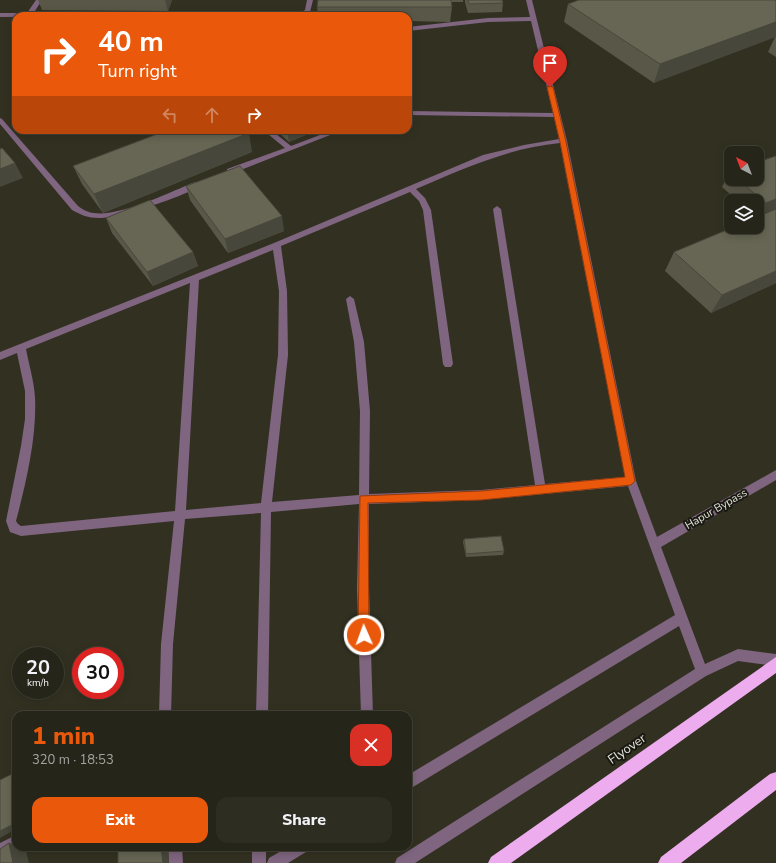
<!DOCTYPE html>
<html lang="en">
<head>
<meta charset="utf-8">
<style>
  :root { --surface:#262519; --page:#2e2d22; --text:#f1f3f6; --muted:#a4a5a2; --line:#424238; --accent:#ea580c }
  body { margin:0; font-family:"Nunito Sans",sans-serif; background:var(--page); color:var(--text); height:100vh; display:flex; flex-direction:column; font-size:15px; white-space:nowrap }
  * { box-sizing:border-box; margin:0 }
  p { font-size:13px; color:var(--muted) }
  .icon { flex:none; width:22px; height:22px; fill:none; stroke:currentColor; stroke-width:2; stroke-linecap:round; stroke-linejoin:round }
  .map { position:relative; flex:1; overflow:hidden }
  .details { position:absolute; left:12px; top:711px; width:400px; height:140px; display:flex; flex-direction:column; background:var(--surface); border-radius:12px; box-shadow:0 2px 10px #0003,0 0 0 1px var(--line) }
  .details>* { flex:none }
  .guide { position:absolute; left:12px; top:12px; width:400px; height:122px; border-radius:12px; box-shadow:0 2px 10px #0003,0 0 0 1px var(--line); background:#ea580c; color:#fff; overflow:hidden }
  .needle { width:26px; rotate:318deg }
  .buttons { position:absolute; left:724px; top:146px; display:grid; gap:8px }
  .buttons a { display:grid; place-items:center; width:40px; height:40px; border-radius:8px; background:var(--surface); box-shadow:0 2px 10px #0003,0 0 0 1px var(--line); font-size:20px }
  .speed { position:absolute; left:12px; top:647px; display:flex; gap:8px; font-size:20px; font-weight:700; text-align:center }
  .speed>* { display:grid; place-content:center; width:52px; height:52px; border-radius:50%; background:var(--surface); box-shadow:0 2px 10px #0003,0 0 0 1px var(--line); line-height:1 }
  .speed small { font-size:10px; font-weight:400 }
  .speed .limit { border:6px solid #d22; background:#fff; color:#111 }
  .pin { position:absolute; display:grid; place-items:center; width:34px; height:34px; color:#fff; margin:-41px -17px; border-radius:50% 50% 50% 0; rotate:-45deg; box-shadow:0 0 4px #0007 }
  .pin .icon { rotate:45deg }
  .me { position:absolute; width:44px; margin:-22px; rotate:358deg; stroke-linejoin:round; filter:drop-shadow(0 0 3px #0008) }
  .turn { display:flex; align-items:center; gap:14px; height:84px; padding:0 20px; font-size:18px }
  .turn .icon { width:52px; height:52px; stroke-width:2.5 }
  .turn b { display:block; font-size:28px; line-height:34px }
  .lanes { display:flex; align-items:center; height:38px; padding:0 20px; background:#0003; justify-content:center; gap:20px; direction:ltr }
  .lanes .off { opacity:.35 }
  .round { display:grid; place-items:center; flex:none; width:42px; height:42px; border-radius:12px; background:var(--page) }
  .headline { display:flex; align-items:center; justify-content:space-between; height:68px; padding:0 20px }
  h1 { font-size:24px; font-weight:800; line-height:30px; color:var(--accent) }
  .cta { display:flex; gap:8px; margin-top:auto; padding:8px 20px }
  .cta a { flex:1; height:46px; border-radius:12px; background:var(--accent); color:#fff; font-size:16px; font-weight:800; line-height:46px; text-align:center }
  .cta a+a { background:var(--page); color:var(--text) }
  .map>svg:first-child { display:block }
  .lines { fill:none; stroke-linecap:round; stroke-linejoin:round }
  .minor { fill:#7f6580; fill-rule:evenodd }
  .highway { fill:#edacee; fill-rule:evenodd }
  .wall { fill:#595848 }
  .shaded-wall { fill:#48473b }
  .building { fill:#676654; stroke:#48473b }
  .route { fill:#ea580c; stroke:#983908 }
  .labels { text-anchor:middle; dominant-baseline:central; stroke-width:4; stroke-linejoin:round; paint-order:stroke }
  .street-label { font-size:11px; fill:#e2e2d8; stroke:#191912 }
  .near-street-label { font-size:13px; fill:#e2e2d8; stroke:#191912 }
</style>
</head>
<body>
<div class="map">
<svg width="776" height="863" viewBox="0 0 776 863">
  <rect width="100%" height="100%" fill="#323121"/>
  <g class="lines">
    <path class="minor" d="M36,0h6l-9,14h93l3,2 -129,1v-4h27z
      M307,0h6l-3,12 -7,4h-7l9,-6z
      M526,0h6l35,141 69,340 21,56 119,-67v10l-115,67 44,117 33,-15 38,5v12l-38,-5 -32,15 -291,187h-20l2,-5 298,-189 -16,-43 -271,164v-15l267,-160 -47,-129 -147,14 -112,4v85l4,126h-12l-4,-126 2,-85 -88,8 -3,203h-12l5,-202 -76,6 -12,125 -2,71h-12l2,-71 13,-123 -153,15 -11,-4 -4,-11 15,-75 4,-27v-28l-8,-38 -17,7v-8l274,-109 209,-88 41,-10 35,-6 -5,-22 -146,-2v-4l145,2 -22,-92 -43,1 -80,9v-4l80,-9 42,-1zM560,143l65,334 -80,7 -44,-275 -4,-3 -4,3 42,276 -54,5 -112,4 1,-83 -6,-69 -10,-43 -4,-3 -4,3 8,43 6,69 -1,84 -87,7 16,-147 -1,-64 -6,-45 129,-54 9,9 4,9 20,154 2,3h6l2,-3 -22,-154 -6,-12 -9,-9c47,-20 92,-41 144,-46zM273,250l6,41 -1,64 -17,148 -75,7 13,-230zM190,283l-15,228 -154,15 -3,-2 -2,-3c10,-38 21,-84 19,-124 -1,-16 -6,-32 -9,-48z
      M0,118l2,1 76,87c3,2 7,5 11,6 25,8 81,-20 106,-30h6l1,2c-11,11 -87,35 -103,34 -11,0 -18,-3 -27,-8l-72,-86z
      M263,130h8l20,16 42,-16h10l-110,43h-6v-4l58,-21z
      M16,835v12h5l-21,10v-14z
      M168,847h14l1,16h-14z
      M252,847h14v16h-14z
      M288,847h20l-2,5 -18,11h-21l2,-5z"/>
    <path class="highway" d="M776,657v16l-265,190h-23l3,-6z
      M776,772v18l-95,73h-23l3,-6 109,-83z"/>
  </g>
  <path class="wall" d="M38,0h134l-4,11 -126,-1z
    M318,0h145v2h-12l1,5 -2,15 -42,-1v-5h-90l-1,-9z
    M465,0h37l1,3 -1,9 -34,1 -3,-11z
    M776,0l-122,83 -90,-61 4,-18z
    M775,37h1v20l-8,-5z
    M276,130h42l-29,12z
    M252,152l-149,61 -21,-29 -9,-18z
    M776,156v127l-65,30 -46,-42 9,-19 84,-35 -1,-1v-15h-19l-16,-14 7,-14 2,-1v7h26z
    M186,186l98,45 -56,22 -38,-53z
    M106,218l87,34 5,14 -45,20 -41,-53z
    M464,539l40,12 -1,4 -37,2 -3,-15z"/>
  <path class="shaded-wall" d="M165,0h7l-4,11z
    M776,22v15l-122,46 6,-19z
    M287,130h31l-29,12z
    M249,133l3,19 -149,61 -9,-19z
    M15,163l8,15 -23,9v-18z
    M776,199v11l-18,7 8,-14z
    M282,216l2,15 -56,22 -3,-14z
    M193,252l5,14 -45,20 -6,-14z
    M776,271v12l-65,30 11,-18z
    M16,823v6l-16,9v-7z
    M9,843l7,1v3h9l4,16h-16z
    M161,847h7l1,16h-6z"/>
  <path class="building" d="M318,0h133l1,7h-135z
    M468,0h34l1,3 -34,1z
    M579,0h197v22l-116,42 -92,-60z
    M113,12l5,4h-17z
    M168,130h78l3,3 -155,61 -21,-28z
    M2,148l13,15 -15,6v-20z
    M776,156v43l-10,4 -29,-24h20v-17z
    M240,166l42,50 -57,23 -39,-53z
    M150,200l43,52 -46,20 -41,-54z
    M776,209v62l-54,24 -48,-43 60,-25h23v-10z
    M501,536l3,15 -38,3 -2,-15z
    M16,772v51l-16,8v-51z
    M9,843l4,20h-13v-14z
    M118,847h43l2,16h-45z"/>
  <path class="route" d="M550,86l3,1 13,55 69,339 -4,4 -150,15 -113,3 1,132 -1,4 -4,2 -4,-2 -2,-4 2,-139 121,-5 144,-14 -65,-335 -13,-55z"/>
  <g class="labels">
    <g class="street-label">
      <text transform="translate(716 509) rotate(-30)">Hapur Bypass</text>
    </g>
    <g class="near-street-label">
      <text transform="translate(627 749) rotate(-35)">Flyover</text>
    </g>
  </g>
</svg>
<div class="buttons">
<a><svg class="needle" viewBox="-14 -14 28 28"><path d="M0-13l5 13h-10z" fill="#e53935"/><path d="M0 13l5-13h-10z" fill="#a4a5a2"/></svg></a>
<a><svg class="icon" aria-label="layers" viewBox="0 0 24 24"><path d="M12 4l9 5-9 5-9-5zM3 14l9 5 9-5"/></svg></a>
</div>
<div class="speed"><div>20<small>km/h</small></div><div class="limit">30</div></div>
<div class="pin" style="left:550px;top:87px;background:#d93025"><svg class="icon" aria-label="arrive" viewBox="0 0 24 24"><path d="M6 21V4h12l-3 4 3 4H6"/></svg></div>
<svg class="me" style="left:364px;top:635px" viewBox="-20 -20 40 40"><circle r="17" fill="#ea580c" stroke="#fff" stroke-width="3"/><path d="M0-11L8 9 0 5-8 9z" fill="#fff"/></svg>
<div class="guide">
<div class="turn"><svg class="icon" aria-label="right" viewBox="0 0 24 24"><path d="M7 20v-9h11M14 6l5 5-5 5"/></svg><div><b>40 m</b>Turn right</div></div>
<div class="lanes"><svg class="icon off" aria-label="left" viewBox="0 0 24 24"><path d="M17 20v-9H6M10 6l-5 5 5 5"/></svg><svg class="icon off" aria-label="ahead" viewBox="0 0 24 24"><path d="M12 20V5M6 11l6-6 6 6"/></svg><svg class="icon" aria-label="right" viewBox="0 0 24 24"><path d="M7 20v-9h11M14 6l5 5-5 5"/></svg></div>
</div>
<section class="details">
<div class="headline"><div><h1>1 min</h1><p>320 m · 18:53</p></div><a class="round" style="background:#d93025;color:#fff"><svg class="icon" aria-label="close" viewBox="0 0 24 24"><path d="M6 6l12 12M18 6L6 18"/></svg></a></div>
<div class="cta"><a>Exit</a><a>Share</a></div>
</section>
</div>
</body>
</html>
